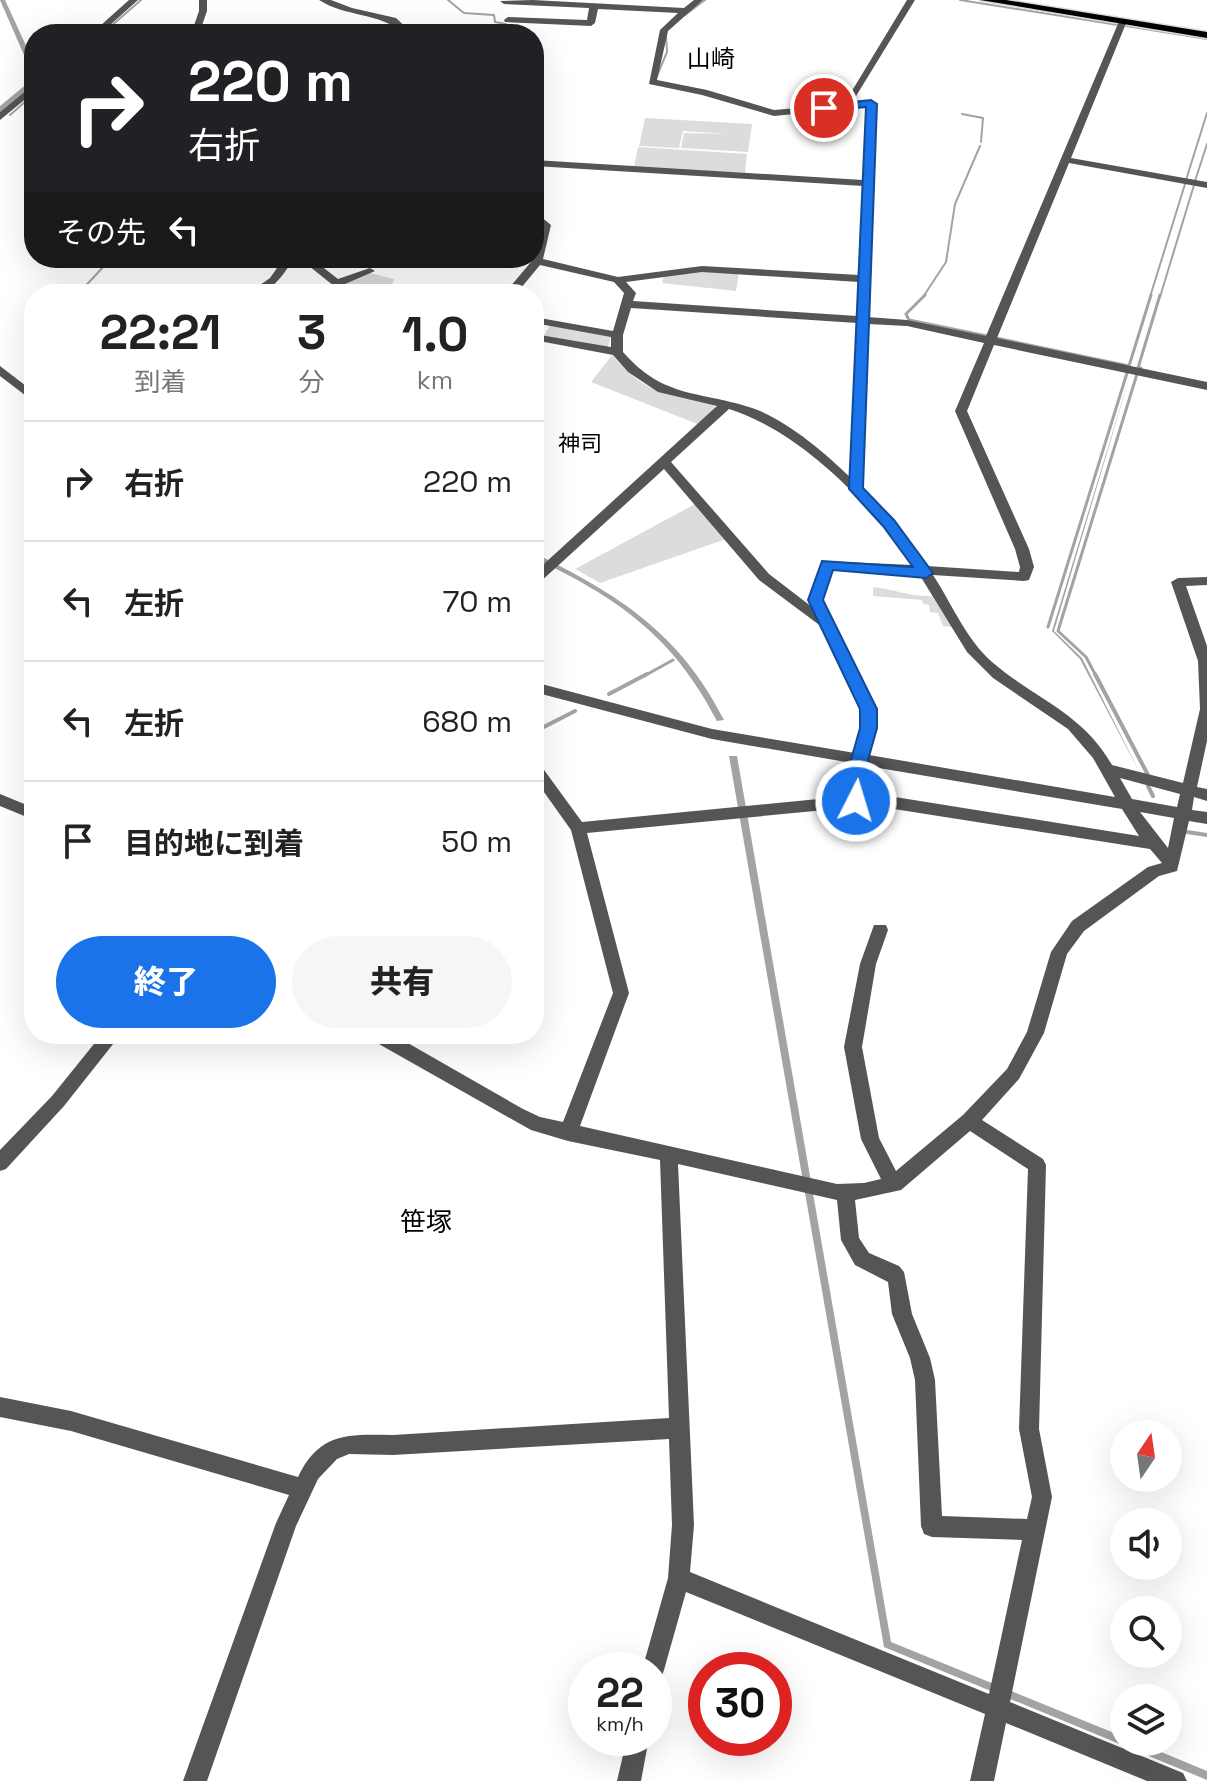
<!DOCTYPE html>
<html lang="ja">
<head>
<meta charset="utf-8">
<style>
  :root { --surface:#fff; --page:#f6f6f6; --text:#222; --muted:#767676; --line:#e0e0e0; --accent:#1a73e8 }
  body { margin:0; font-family:"Space Grotesk","Noto Sans JP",sans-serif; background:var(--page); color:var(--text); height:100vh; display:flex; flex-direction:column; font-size:30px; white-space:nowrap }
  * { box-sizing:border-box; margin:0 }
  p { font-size:26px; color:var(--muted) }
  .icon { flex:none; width:44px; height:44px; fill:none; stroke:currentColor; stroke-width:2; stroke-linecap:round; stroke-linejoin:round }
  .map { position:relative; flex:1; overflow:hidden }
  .details { position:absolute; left:24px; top:284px; width:520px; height:760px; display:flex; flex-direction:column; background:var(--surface); border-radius:32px; box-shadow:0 8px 32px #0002 }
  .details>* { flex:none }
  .hud { position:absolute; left:24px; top:24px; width:520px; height:244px; border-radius:32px; box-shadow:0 8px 32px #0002; background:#202124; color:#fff; overflow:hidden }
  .needle { width:52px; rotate:13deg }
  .buttons { position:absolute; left:1110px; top:1420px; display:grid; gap:16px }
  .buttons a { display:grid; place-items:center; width:72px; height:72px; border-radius:50%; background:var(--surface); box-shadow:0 8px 32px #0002; font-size:40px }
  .speed { position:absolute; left:568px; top:1652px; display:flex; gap:16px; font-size:40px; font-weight:700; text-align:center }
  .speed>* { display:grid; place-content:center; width:104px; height:104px; border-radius:50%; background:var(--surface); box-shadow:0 8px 32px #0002; line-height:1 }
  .speed small { font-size:20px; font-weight:400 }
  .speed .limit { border:12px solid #d22; background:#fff; color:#111 }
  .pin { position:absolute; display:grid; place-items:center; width:68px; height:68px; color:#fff; margin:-34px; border:4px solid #fff; border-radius:50%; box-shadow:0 2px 8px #0007 }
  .me { position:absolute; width:88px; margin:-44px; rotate:5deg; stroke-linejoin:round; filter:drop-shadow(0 0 6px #0008) }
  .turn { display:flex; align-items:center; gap:28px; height:168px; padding:0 32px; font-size:36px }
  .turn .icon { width:104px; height:104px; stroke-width:2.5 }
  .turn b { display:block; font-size:56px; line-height:68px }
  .then { display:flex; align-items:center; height:76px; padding:0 32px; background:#0003; gap:16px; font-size:30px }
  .eta { display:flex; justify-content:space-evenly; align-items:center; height:136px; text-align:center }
  .eta b { font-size:48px; font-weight:800; line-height:56px }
  .primary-button { display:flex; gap:16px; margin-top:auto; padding:16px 32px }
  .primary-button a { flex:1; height:92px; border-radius:48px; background:var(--accent); color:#fff; font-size:32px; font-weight:800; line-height:92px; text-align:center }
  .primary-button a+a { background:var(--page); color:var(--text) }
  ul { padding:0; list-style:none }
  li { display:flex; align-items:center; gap:24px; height:120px; padding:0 32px; border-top:2px solid var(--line) }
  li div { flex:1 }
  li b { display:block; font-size:30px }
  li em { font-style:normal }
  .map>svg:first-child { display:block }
  .green { fill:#dcdcdc }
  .water { fill:#a3a3a3 }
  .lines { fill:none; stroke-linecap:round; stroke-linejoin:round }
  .stream-far2 { stroke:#a3a3a3; stroke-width:2 }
  .stream-far1 { stroke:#a3a3a3; stroke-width:3 }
  .stream { stroke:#a3a3a3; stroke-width:4 }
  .canal { fill:#a3a3a3; fill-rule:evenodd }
  .major-casing { stroke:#dbdbdb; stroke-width:3 }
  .minor { fill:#555; fill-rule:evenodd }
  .major { fill:#000; fill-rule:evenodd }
  .route { fill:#1a73e8; stroke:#114b97; stroke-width:2 }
  .labels { text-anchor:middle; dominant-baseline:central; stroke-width:7; stroke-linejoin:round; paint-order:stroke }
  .far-neighbourhood-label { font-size:22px; fill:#000; stroke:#fff }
  .far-quarter-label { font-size:24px; fill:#000; stroke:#fff }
  .neighbourhood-label { font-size:26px; fill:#000; stroke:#fff }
</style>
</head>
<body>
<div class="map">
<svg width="1207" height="1781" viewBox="0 0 1207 1781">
  <rect width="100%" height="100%" fill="#fff"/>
  <path class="green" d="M645,118l107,6 -4,28 -67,-4 3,-15 43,1 -44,-3 -4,17 -40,-2z
    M638,147l109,7 -2,19 -111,-6z
    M692,270l47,3 -3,18 -74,-8 2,-8z
    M370,273l24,6 -5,15h-31l-16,-12z
    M550,325l61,11 -3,11 -64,-11z
    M612,355c41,47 53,33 103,51v5l-15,14 -109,-43z
    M695,504l31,35 -126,44 -25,-14z
    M873,587c20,2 39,10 59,9l20,31 -9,-1 -5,-13 -8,-1 -1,-7 -6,-1 -1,-4 -49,-4z"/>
  <path class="water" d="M1131,372l-77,259 28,27 59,117 -61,-116 -28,-28z
    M534,553c84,41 146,80 190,167l-7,1c-44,-85 -99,-123 -183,-163z
    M729,756h8l154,886 233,95v5h13l70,29v9l-323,-133z"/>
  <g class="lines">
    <path class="stream-far2" d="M448,0l16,13 30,2 1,7 11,2 3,10
      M960,0l158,25
      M685,15l20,-15
      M1126,26l81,13
      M102,34l39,-34
      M657,76l10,-24 -1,-17
      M962,114l21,4 -2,24
      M10,115l24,-21
      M1186,180l21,-67
      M1195,181l12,-37
      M201,260l18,-2
      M78,294l27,-29
      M923,297l23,-35 9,-58 25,-58
      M1150,297l35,-113
      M1160,297l34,-112"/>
    <path class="stream-far1" d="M925,295l-19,19 3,6 78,16
      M996,338l133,28 22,-71
      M1141,368h-3l22,-73
      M1048,627l79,-254
      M644,676l29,-16
      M1096,676l-10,-19 -28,-26 79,-257"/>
    <path class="stream" d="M1095,674l53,101
      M609,694l38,-20
      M534,732l41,-21
      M1148,786l5,10
      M1187,832l20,3"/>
    <path class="canal" d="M0,0h5l29,63v10l-3,-2z
      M34,78v6l-34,28v-6z"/>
    <defs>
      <path id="major" d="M980,0h26l201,32v6z"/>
    </defs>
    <use href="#major" class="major-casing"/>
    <path class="minor" d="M129,0h9l-38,34h-9z
      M199,0h8v11l-8,23h-8l8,-23z
      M319,0h12l21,8 44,10 17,16h-9c-26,-23 -57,-16 -85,-34z
      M533,0l151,8 10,-8h9l-35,31 -11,49 50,10 67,20 70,-6 63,-104h8l-62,101h18l5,3 -8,213 39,3 79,16 134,-317 7,2 -56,137 136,24v6l-138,-25 -72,175 210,44v8l-213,-45 -27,66 62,138 5,18 -5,13 -5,1 -91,-6c19,29 33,64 59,87 43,37 90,50 120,103l71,18 17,-74 -2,-48 -27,-79 7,-4 29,-1v8l-21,1 21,60v95l-10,46 10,2v12l-13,-4 -2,13 15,2v12l-18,-3 -12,50 -18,5 -75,55 -17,23 -23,79 -25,46 -37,41 61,39 3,6 -7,264 13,68 -42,205 173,71 4,8h-40l-141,-58 -12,58h-24l15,-67 -299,-122 -22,78 -3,8 -7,3v-11h-12l26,-92 4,-53 -3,-86 -276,16 -44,-1 -12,5 -19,20 -22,47 -89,255h-24l93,-258 13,-28 -218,-64 -71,-14v-20l71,14 227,66c21,-45 51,-43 95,-42l276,-17 -9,-258 -92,-19 -37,-11 -161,-91 -3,-5h25l131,75 17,8 23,5 50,-129 -42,-163 -37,-52v-17l5,2 43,59 267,-26 3,-33 -140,-24 -178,-47v-10l178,47 143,24 7,-25v-19l-40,-82 -63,-47 -95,-111 -125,114 -5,1v-11l183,-167 -59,-14 -30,-20 -15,-17 -79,-15v-6l77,13v-10l-77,-14v-6l79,14 11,-38 -10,-11 -74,-17 -24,29h-12l27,-32 -10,-4h13l7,-32 -7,-6v-9l17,14 -8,34 75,18 84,-11 157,9 4,-89 -329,-20v-6l329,20 3,-73 -92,9 -72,-21 -53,-11 11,-54 18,-17 -80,-4 -3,14 -4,3 -86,-4 -1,-2 4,-3 79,3 2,-12 -85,-4 -4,-3zM702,272l157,10 -2,34 -224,-15 3,-8 -10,-11zM631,308l226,15 -7,154c-26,-25 -61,-55 -95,-68 -55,-19 -90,-9 -132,-57v-17zM868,324l39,2 77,17 -29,68 60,138 5,18 -1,5 -92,-6 -35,-46 -30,-32zM729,409c71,22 143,96 184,156l-91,-4 -14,39 4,7 -43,-33 -98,-112zM832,569l87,5 48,78 26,26 75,51 25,29 22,39 -246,-42 7,-27v-19l-54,-109zM867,766l255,43 17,27 -275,-44zM1120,778l60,16 -3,13 -45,-8zM862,804l288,45 12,14 -14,4 -76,54 -21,31 -24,80 -20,37 -44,46 -67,56 -17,-33 -17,-91 14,-83 12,-34 -2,-5h-12l-14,39 -16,83 17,92 20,40 -17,4 -27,1 -257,-58 49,-133 -42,-160 269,-26zM1140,812l34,6 -6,30zM970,1131l58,38 -9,260 13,68 -5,22 -85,-3 -7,-136 -5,-22 -18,-44 -8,-42 -5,-6 -30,-13 -10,-15 -4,-38 46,-10zM678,1164l159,36 4,40 14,25 33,17 4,32 18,44 5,22 6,146 3,8 8,3 90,3 -33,154 -299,-122 4,-47z
      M34,84v8l-34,28v-8z
      M145,258h64l-5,3 -109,6 -5,-3 5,-3z
      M284,258h10c-12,19 -22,36 -47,36l23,-16z
      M299,258h12l27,21 32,-11 5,3 -30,13 12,10h-13z
      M0,366l34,26v10l-34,-26z
      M0,794l34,14v12l-34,-14z
      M102,1034h19l-57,72 -58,63 -6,2v-21l52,-54z
      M627,1738h22l-8,43h-24z"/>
    <use href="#major" class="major"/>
  </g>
  <path class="route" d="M871,100l6,4 -14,384 31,32 39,53 -7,5 -93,-8 -10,30 54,109v19l-9,32 -3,41 -9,6 -8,-6 3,-41 9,-32v-19l-52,-109 14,-39 91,6 -30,-41 -34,-37 17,-382 -42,4 -5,-3 5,-3z"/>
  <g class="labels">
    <g class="far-neighbourhood-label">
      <text x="580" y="443">神司</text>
    </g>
    <g class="far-quarter-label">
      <text x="711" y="58">山崎</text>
    </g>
    <g class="neighbourhood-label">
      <text x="426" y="1222">笹塚</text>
    </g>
  </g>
</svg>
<div class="buttons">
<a><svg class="needle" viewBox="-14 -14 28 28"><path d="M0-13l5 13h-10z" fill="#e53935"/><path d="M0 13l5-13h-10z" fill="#767676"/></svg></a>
<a><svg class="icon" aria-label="sound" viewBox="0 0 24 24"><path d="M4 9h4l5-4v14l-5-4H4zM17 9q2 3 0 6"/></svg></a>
<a><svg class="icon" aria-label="search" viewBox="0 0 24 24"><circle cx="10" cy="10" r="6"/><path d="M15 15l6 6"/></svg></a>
<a><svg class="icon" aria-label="layers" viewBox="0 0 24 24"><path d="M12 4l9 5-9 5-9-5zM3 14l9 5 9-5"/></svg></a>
</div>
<div class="speed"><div>22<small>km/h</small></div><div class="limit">30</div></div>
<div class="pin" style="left:824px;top:108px;background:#d93025"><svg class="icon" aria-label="arrive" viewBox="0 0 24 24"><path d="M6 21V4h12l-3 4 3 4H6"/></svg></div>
<svg class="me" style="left:856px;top:801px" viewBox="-20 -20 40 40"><circle r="17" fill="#1a73e8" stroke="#fff" stroke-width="3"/><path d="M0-11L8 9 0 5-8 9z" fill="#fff"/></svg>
<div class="hud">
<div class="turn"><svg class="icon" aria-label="right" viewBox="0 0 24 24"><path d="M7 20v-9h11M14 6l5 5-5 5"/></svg><div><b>220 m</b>右折</div></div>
<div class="then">その先<svg class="icon" aria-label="left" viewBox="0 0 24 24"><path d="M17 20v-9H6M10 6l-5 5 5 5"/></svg></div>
</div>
<section class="details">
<div class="eta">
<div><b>22:21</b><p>到着</p></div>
<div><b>3</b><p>分</p></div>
<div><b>1.0</b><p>km</p></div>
</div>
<ul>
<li><svg class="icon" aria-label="right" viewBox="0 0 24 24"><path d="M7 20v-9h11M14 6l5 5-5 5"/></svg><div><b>右折</b></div><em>220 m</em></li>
<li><svg class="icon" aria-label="left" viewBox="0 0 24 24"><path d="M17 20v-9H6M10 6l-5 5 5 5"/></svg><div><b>左折</b></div><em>70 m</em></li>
<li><svg class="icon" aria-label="left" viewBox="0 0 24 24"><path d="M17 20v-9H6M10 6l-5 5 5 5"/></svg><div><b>左折</b></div><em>680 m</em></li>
<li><svg class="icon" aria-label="arrive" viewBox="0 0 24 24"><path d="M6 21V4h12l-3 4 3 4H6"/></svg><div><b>目的地に到着</b></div><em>50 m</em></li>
</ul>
<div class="primary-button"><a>終了</a><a>共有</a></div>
</section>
</div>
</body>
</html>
